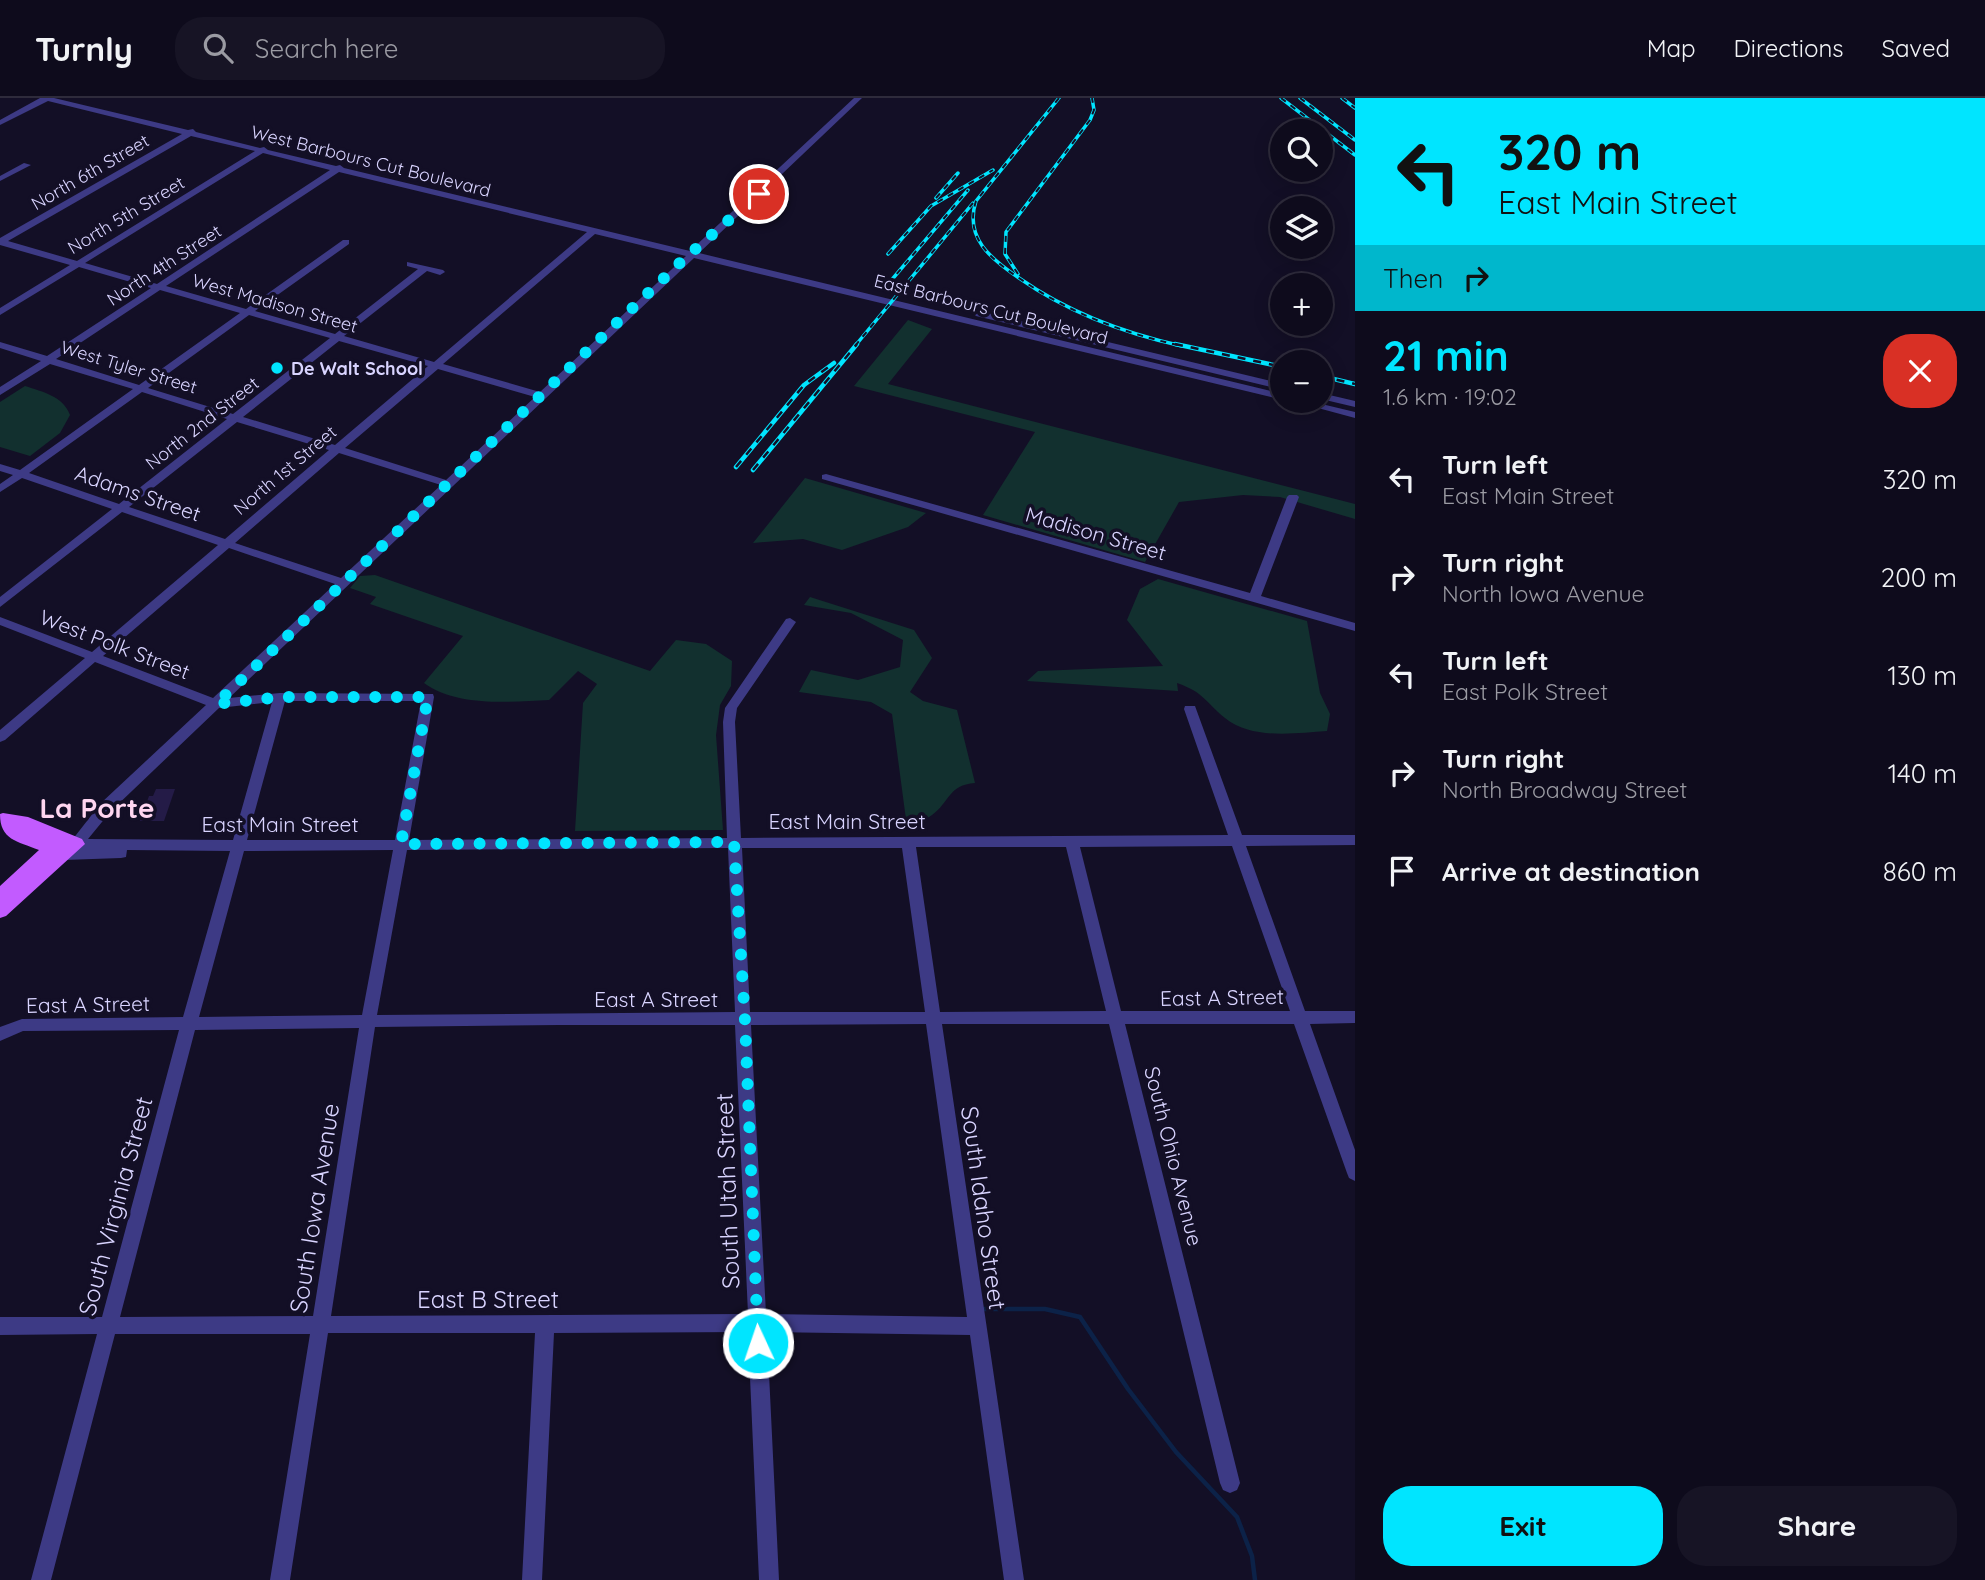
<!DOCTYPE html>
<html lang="en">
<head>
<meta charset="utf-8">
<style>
  :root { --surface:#0e0b1c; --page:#171425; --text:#f1f3f6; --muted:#9b9ba3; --line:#2e2b3b; --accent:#00e5ff }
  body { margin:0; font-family:Quicksand,sans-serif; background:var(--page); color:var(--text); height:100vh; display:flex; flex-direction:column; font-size:26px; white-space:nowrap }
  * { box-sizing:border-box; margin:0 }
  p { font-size:23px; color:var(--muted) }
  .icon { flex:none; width:38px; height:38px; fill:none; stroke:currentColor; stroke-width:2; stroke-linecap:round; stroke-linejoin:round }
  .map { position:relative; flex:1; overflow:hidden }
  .panel { display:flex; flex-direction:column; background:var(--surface); width:630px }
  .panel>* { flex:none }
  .hud { background:#00e5ff; color:#111; overflow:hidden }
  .tools { position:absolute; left:1270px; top:21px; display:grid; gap:14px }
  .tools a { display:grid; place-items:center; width:63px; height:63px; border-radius:50%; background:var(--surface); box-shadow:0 4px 18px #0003,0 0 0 2px var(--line); font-size:35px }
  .pin { position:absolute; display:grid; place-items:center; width:60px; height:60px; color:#fff; margin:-30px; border:4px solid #fff; border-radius:50%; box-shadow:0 2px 7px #0007 }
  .me { position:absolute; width:77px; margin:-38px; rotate:357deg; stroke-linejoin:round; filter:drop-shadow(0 0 5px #0008) }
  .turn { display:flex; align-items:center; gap:24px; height:147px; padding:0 28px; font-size:32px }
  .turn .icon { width:91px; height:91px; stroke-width:2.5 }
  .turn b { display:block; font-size:49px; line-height:60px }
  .then { display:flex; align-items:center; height:66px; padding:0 28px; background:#0003; gap:14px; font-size:26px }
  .round { display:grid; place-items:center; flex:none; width:74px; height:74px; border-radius:28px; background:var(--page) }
  .head { display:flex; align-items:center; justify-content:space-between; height:119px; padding:0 28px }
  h1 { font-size:42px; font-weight:700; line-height:52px; color:var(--accent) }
  .button { display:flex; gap:14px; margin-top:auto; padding:14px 28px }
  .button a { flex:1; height:80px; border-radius:28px; background:var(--accent); color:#111; font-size:28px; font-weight:700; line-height:80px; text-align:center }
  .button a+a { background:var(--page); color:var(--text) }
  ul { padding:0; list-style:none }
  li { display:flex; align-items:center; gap:21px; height:98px; padding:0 28px }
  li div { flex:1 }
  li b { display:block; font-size:26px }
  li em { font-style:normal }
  header { display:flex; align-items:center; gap:42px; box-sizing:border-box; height:98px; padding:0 35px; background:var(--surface); border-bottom:2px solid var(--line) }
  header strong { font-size:33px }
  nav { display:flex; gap:38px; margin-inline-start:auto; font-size:24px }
  .search { width:490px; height:63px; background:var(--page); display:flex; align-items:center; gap:18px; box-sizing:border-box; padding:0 24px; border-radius:28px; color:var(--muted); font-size:26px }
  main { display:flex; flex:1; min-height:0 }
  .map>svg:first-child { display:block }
  .green { fill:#12302f }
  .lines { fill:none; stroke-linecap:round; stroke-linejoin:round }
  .stream { stroke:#0c2248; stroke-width:4.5 }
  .building { fill:#241b47 }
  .minor { fill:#3d3a85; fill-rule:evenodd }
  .major { fill:#c25bff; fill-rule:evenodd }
  .rail-far1-casing { stroke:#00e5ff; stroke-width:3.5 }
  .rail-casing { stroke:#00e5ff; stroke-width:4.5 }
  .rail-far1 { stroke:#130f26; stroke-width:2; stroke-dasharray:6; stroke-linecap:butt }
  .rail { stroke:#130f26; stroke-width:2.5; stroke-dasharray:8; stroke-linecap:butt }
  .route { stroke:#00e5ff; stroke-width:12; stroke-dasharray:0 21.6 }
  .poi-dot { fill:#00e5ff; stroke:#130f26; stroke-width:2.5 }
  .labels { text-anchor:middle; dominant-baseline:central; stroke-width:7; stroke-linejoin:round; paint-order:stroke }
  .far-street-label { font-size:18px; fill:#d9d4ff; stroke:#130f26 }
  .far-poi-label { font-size:18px; font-weight:bold; fill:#d9d4ff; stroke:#130f26; text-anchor:start }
  .street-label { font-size:21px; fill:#d9d4ff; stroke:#130f26 }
  .near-street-label { font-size:24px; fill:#d9d4ff; stroke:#130f26 }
  .district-label { font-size:28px; font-weight:bold; fill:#ffd6f0; stroke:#130f26 }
</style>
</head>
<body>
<header>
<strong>Turnly</strong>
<div class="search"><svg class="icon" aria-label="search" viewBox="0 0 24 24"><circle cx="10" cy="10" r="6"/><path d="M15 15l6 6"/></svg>Search here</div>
<nav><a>Map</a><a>Directions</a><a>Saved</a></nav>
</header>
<main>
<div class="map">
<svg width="1355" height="1482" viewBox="0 0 1355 1482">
  <rect width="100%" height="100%" fill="#130f26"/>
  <path class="green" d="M908,222l24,9 -44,55 467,120v15l-75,-22 -37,-2 -64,7 -34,60 -162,-47 52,-83 -181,-46z
    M25,288c18,6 38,10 45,29l-10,18 -30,23 -30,-9v-45z
    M805,380l121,35 -18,14 -66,23 -39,-11 -50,4z
    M375,477l275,96 26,-31 30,4 26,17 -1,25 -11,19 -4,30 7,95 -148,1 8,-128 14,-19 -19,-13 -29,29c-39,2 -92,7 -125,-17l39,-47 -93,-32 6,-7 -26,-9 10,-12z
    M1158,481l149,42 13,72 10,21 -3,17c-32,2 -75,9 -102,-13 -21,-17 -20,-25 -48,-35l1,8 -151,-10 11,-10 125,-5 -36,-46 13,-31z
    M810,499l104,33 18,28 -22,34 13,9 34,9 18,73c-27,2 -25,19 -43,32 -8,6 -16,9 -25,12l-15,-113 -21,-12 -72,-10 12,-22 47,10 42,-13 3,-27 -52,-27 -47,-8z"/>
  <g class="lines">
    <path class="stream" d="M984,1211h61l35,8 48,72 48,63 61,65 15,39 3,24"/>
  </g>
  <path class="building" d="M156,691h19l-11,32h-24l9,-25h4z"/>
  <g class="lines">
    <path class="minor" d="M40,0h14l134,32 5,-1 3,3 64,16 4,-1 4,3 68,16 4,-1 4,3 346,83 164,-153h8l-163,155 584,141v6l-589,-142 -465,440 51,-5 153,1 1,3 -25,143 318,-2 -4,-116 2,-14 61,-89 4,-1 6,4 -59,86 -2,14 6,116 487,-3 -44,-126 1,-3h10l47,129h113v10l-109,1 59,165h50v12l-45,1 45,126v31l-6,-3 -2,-5 -53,-149h-169l115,459 -3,7 -7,3 -7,-3 -3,-7 -111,-459h-167l82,556h-20l-34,-245 -203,-3 12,248h-20l-11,-248 -194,1 -12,247h-20l13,-247h-207l-38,247h-20l40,-246h-195l-64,246h-20l66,-246 -97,1v-18h102l77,-287 -156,1 -23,10v-14l22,-8 161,-2 47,-166 -103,-1 -1,7 -5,1 -57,2 -5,-1 -2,-4 2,-4 18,-2 -6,-1 -2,-4 32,-41 105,-98 -111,-43 -90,78 -5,2v-12l85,-72 -85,-33v-8l92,35 126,-107 -96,-33 -122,95v-10l112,-88 -90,-31 -22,14v-8l13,-9 -13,-4v-7l20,6 113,-81 -83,-25 -50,31v-8l41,-26 -41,-13v-6l47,14 104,-68 -72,-21 -79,48v-7l70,-43 -70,-20v-7l182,-104 -134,-33 -48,24v-5zM191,38l64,15 -178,110 -69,-20zM263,55l67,17 -173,114 -72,-21zM339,74l248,60 -153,130 -90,-26 83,-65 13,4 5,-3 -2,-2 -36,-8v4l11,3 -83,65 -80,-23 94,-67v-4h-6l-97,69 -80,-23zM595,136l91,22 -146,136 -97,-28zM160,192l80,23 -101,72 -83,-26zM249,217l81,23 -97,76 -85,-26zM339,243l89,25 -93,79 -92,-28zM438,271l97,28 -89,83 -101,-32zM142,294l85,27 -108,85 -90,-31zM237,324l92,28 -104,89 -96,-32zM339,355l102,32 -100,93 -106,-35zM229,450l106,36 -122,114 -110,-42zM285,603h136l-26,139h-148zM272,604l-39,138 -145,-1 23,-28 108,-103zM1232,748l58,165h-169l-41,-164zM916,749h150l40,164 -166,1zM728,750l7,164 -358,3 30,-165zM742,750h160l23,164h-175zM393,752l-31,165 -163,2 45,-166zM926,926l41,293 -201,-3 -15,-289zM559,927h176l13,289 -417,2 44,-289zM359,930l-46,288 -193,1 75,-287z
      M24,65l7,2 -31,16v-5z
      M979,213l304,73v6l-307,-74 -2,-2z
      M1321,295l34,8v6l-34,-8z
      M1292,303h17l46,11v6z
      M826,376l424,119 37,-96 2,-2h8l2,2 -38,99 94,27v8l-533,-152v-4z"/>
    <path class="major" d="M3,715l25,4 54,22 3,5 -79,72 -6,2v-32l39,-36c-22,-9 -39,-10 -39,-36z"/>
    <defs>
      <path id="rail-far1" d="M1059,0l-83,103c-12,37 15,58 43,77 50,35 104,55 163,68
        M1281,0l74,57
        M1300,0l55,42
        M1342,0l13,10
        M936,100l22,-25
        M888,156l43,-48 62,-36
        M1018,176l-13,-20 1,-22 84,-112 4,-10 -2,-12
        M889,185l79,-93
        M855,248l118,-143"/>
      <path id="rail" d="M1175,246l108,23
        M1321,278l34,8
        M736,369l68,-82 30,-22
        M753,372l104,-126"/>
    </defs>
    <use href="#rail-far1" class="rail-far1-casing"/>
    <use href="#rail" class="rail-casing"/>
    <use href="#rail-far1" class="rail-far1"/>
    <use href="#rail" class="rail"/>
  </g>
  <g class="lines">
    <path class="route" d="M758,1245l-13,-322 -11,-179 -333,2 27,-147h-148l-64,7 469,-446 74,-64"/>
  </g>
  <circle class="poi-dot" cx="277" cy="270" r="7"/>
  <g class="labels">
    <g class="far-street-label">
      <text transform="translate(371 63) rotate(14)">West Barbours Cut Boulevard</text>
      <text transform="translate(90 74) rotate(-30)">North 6th Street</text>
      <text transform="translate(126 117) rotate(-31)">North 5th Street</text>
      <text transform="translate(164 167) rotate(-33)">North 4th Street</text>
      <text transform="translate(275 205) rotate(16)">West Madison Street</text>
      <text transform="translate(991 211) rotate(14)">East Barbours Cut Boulevard</text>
      <text transform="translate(129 269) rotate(17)">West Tyler Street</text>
      <text transform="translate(202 325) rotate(-38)">North 2nd Street</text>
      <text transform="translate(285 372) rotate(-40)">North 1st Street</text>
    </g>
    <g class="far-poi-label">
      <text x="291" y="270">De Walt School</text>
    </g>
    <g class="street-label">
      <text transform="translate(138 395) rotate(19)">Adams Street</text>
      <text transform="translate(1096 435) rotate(16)">Madison Street</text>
      <text transform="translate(115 546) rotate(21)">West Polk Street</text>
      <text x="847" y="723">East Main Street</text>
      <text x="280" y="726">East Main Street</text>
      <text transform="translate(1222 899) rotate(-1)">East A Street</text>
      <text x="656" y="901">East A Street</text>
      <text transform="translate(88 906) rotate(-1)">East A Street</text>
      <text transform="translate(1174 1058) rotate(76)">South Ohio Avenue</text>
    </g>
    <g class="near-street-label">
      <text transform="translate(727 1093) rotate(-92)">South Utah Street</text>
      <text transform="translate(115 1108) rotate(-75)">South Virginia Street</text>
      <text transform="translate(314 1110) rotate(-81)">South Iowa Avenue</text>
      <text transform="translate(984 1110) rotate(82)">South Idaho Street</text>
      <text x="488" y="1201">East B Street</text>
    </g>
    <g class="district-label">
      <text x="97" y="709">La Porte</text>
    </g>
  </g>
</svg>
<div class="tools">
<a><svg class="icon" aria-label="search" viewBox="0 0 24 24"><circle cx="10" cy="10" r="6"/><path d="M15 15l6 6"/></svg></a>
<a><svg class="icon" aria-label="layers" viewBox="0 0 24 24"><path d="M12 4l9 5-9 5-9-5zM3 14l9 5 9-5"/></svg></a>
<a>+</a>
<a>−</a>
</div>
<div class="pin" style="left:759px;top:96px;background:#d93025"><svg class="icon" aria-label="arrive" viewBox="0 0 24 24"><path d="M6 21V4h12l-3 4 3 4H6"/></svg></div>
<svg class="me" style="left:758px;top:1245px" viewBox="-20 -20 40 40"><circle r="17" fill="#00e5ff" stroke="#fff" stroke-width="3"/><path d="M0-11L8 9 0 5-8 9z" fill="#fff"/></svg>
</div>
<section class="panel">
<div class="hud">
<div class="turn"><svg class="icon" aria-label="left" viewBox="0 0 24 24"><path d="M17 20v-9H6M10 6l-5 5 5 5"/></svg><div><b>320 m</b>East Main Street</div></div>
<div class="then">Then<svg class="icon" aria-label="right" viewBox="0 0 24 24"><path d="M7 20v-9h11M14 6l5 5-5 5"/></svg></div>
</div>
<div class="head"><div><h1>21 min</h1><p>1.6 km · 19:02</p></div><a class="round" style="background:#d93025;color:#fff"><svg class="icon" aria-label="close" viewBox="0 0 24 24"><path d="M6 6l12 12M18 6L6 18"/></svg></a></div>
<ul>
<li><svg class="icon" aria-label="left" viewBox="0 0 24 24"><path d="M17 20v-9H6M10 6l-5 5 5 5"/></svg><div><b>Turn left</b><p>East Main Street</p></div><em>320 m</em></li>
<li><svg class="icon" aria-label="right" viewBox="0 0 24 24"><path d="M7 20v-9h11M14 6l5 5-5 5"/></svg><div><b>Turn right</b><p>North Iowa Avenue</p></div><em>200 m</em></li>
<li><svg class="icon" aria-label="left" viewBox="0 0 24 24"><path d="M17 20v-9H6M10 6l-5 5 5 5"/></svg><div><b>Turn left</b><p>East Polk Street</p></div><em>130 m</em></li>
<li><svg class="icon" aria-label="right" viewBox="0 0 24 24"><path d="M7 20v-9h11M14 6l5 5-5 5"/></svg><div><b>Turn right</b><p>North Broadway Street</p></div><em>140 m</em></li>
<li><svg class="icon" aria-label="arrive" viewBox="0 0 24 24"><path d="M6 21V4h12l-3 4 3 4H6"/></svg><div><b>Arrive at destination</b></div><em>860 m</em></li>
</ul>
<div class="button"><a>Exit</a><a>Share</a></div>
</section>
</main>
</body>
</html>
